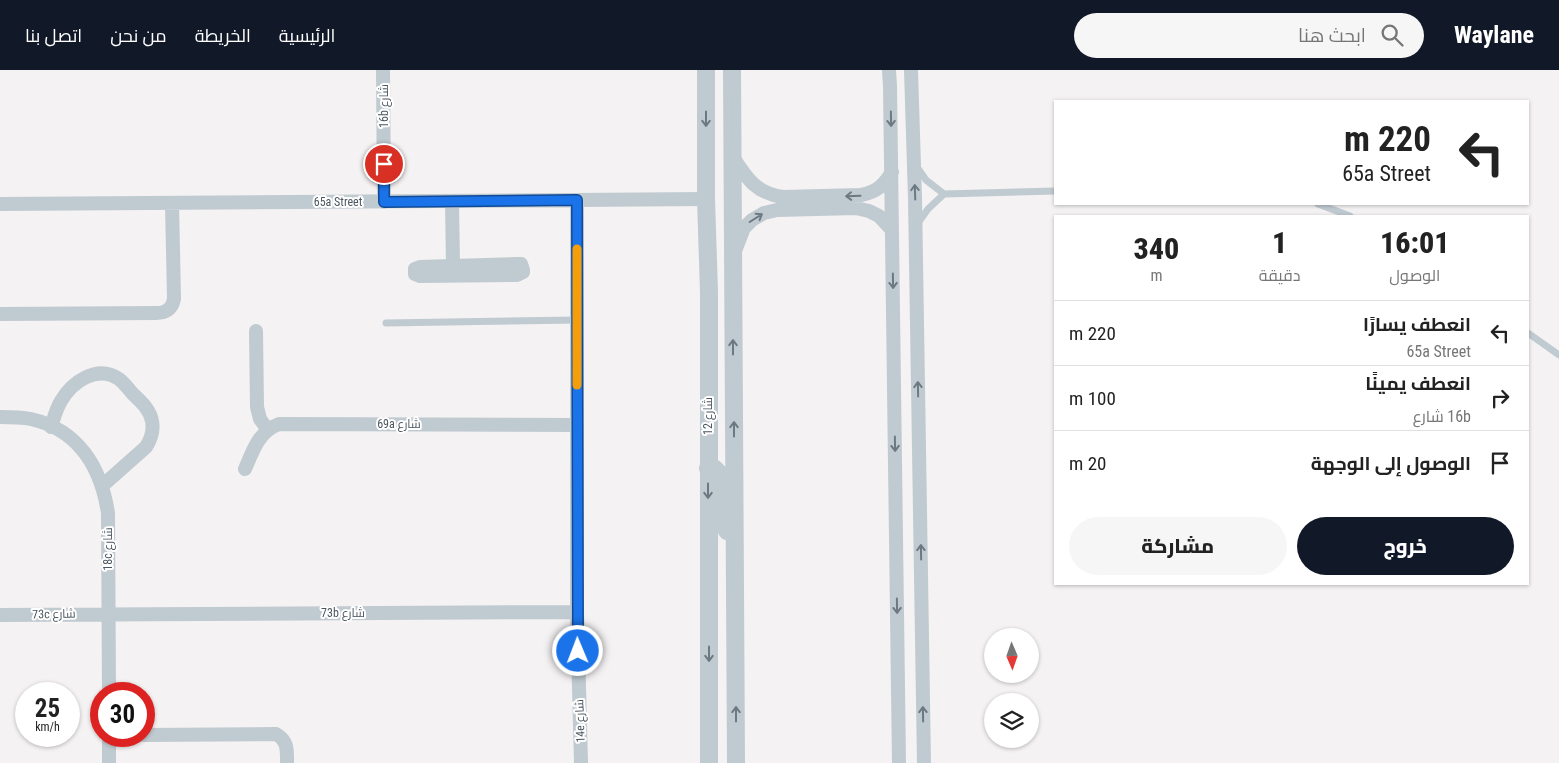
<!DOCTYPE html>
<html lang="ar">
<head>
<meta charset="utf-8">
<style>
  :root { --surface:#fff; --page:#f6f6f6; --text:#222; --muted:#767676; --line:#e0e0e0; --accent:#111827 }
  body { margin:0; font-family:"Roboto Condensed",Cairo,sans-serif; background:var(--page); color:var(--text); direction:rtl; height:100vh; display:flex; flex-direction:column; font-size:19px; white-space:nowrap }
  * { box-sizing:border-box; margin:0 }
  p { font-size:16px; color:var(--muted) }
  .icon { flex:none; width:28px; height:28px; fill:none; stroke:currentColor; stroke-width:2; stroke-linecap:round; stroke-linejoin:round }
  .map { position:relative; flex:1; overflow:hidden; direction:ltr }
  .sheet { position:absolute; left:1054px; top:145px; width:475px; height:370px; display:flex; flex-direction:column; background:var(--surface); border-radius:0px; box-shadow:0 1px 4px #0004; direction:rtl }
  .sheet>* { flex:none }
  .top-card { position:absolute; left:1054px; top:30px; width:475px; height:105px; border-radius:0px; box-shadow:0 1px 4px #0004; direction:rtl; background:#fff; color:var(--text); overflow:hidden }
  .needle { width:32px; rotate:178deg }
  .tools { position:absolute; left:984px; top:558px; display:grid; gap:10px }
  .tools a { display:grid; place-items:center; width:55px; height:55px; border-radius:50%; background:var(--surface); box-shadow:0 1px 4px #0004; font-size:25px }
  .speed { position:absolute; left:15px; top:612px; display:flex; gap:10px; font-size:25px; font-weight:700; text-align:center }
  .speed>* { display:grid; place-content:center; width:65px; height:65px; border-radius:50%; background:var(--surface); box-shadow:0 1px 4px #0004; line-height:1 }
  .speed small { font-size:12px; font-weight:400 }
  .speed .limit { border:8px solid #d22; background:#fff; color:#111 }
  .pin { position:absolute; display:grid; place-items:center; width:42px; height:42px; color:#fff; margin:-21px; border:2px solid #fff; border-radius:50%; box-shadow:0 1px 5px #0007 }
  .me { position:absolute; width:55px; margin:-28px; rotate:359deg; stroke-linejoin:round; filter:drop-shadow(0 0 4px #0008) }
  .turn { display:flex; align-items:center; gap:18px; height:105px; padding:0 15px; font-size:22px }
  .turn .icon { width:65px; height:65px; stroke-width:2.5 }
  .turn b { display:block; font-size:35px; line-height:42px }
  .eta { display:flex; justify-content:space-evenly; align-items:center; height:85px; text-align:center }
  .eta b { font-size:30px; font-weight:800; line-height:35px }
  .primary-button { display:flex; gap:10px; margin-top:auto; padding:10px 15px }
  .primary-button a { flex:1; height:58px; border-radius:30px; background:var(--accent); color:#fff; font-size:20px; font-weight:800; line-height:58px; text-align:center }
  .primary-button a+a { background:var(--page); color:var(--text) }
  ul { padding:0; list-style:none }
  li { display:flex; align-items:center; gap:15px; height:65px; padding:0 15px; border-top:1px solid var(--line) }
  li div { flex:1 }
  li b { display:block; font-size:19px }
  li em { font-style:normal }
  header { display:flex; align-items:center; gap:30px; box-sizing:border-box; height:70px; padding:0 25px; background:var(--accent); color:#fff }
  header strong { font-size:24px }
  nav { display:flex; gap:28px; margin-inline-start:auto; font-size:18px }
  .search { width:350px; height:45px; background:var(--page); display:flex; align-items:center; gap:12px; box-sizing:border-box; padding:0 18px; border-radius:28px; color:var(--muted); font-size:19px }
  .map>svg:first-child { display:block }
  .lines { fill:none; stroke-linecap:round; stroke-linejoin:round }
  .service { stroke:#c0cad1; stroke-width:7 }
  .minor { stroke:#c0cad1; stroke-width:14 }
  .tertiary { stroke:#c0cad1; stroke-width:18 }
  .oneway { stroke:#6d7982 }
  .route-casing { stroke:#114b97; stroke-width:12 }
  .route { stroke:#1a73e8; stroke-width:9 }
  .slow { stroke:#f59e0b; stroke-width:9 }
  .labels { text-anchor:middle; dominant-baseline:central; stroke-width:4; stroke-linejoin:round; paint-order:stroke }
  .street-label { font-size:12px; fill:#4a5660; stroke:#fff }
</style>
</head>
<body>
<header>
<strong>Waylane</strong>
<div class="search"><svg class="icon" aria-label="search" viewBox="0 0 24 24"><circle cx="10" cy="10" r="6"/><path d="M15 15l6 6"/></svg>ابحث هنا</div>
<nav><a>الرئيسية</a><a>الخريطة</a><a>من نحن</a><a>اتصل بنا</a></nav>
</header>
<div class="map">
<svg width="1559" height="693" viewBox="0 0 1559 693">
  <rect width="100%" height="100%" fill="#f4f2f2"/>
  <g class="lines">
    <path class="service" d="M917,97l9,13 18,14 111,-3
      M1318,134l32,12
      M918,153l10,-14 16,-15
      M386,253l191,-3
      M1528,263l31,22"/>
    <path class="minor" d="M383,0l1,132
      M889,0l1,16 9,677
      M911,0l4,128 9,565
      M733,87c14,22 23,36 50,40l78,-2c16,-3 23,-10 31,-23
      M577,130v412l4,151
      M452,131l1,65
      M0,134l706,-5
      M735,181l9,-23 8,-8 12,-7 13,-3 79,-2 13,3 10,5 13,14
      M518,194h3l2,6v2l-6,3 -97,1 -5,-2v-5l5,-2z
      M0,244l156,-1c10,0 16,-4 18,-14l-2,-96
      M256,261l1,76 3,12 8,11
      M0,347c10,0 21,0 31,2 48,11 70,49 77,94l1,181
      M51,357c3,-9 5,-18 10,-26 11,-19 36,-37 58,-22 5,4 9,9 13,14 8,8 18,16 20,28 2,10 -1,18 -6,26l-44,39
      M245,399c8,-18 13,-37 34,-45l298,1
      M0,545l577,-3
      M144,665l132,-1c12,7 11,16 11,29
      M109,693v-27"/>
    <path class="tertiary" d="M706,0v129l3,93v471
      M732,0l4,693
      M708,398l7,1 5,5 3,40 4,17"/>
  </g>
  <defs><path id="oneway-shaft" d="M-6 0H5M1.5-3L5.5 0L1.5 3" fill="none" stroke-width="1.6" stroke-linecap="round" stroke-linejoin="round" transform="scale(1.25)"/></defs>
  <g class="oneway">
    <use href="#oneway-shaft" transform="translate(706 49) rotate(90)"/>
    <use href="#oneway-shaft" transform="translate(891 49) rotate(89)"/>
    <use href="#oneway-shaft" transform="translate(915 122) rotate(-92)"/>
    <use href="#oneway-shaft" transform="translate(853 126) rotate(178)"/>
    <use href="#oneway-shaft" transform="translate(756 148) rotate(-32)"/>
    <use href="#oneway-shaft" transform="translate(893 211) rotate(89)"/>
    <use href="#oneway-shaft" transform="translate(733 277) rotate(-90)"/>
    <use href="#oneway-shaft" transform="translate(918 319) rotate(-91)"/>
    <use href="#oneway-shaft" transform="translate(734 359) rotate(-90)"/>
    <use href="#oneway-shaft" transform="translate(895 374) rotate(89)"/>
    <use href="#oneway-shaft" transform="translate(708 421) rotate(90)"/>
    <use href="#oneway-shaft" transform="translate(921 482) rotate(-91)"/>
    <use href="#oneway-shaft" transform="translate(897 536) rotate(89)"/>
    <use href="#oneway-shaft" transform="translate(709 584) rotate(90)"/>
    <use href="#oneway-shaft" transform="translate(736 644) rotate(-90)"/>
    <use href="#oneway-shaft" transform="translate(923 644) rotate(-91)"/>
  </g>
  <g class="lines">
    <defs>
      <path id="route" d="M384,94v38l193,-2 1,451"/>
    </defs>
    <use href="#route" class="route-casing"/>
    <use href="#route" class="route"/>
    <path class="slow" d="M577,315v-136"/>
  </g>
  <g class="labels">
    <g class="street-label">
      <text transform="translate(384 36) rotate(-90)">16b شارع</text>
      <text x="338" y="132">65a Street</text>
      <text transform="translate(708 346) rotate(-90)">شارع 12</text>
      <text x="399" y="354">69a شارع</text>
      <text transform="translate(108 479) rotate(-90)">18c شارع</text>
      <text x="343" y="543">73b شارع</text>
      <text transform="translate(54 544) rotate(-1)">73c شارع</text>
      <text transform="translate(580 651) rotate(-92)">14e شارع</text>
    </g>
  </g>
</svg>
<div class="tools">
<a><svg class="needle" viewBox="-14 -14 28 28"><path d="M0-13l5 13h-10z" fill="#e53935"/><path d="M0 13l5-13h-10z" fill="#767676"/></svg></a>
<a><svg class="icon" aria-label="layers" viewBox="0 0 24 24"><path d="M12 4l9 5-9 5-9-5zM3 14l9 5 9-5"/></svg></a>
</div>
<div class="speed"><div>25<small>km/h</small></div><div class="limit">30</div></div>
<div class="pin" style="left:384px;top:94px;background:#d93025"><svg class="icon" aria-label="arrive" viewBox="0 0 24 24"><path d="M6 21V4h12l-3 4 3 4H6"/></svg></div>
<svg class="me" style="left:578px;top:581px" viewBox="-20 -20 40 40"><circle r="17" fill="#1a73e8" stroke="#fff" stroke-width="3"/><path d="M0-11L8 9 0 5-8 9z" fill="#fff"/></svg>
<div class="top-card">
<div class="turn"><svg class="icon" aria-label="left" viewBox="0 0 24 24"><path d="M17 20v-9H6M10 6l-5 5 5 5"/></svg><div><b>220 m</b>65a Street</div></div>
</div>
<section class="sheet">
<div class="eta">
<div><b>16:01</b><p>الوصول</p></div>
<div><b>1</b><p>دقيقة</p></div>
<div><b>340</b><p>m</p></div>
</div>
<ul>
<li><svg class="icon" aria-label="left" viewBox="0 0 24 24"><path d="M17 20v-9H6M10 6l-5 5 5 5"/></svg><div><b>انعطف يسارًا</b><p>65a Street</p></div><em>220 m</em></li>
<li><svg class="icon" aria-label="right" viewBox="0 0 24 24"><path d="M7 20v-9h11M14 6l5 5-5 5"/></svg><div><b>انعطف يمينًا</b><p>16b شارع</p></div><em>100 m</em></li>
<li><svg class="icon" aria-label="arrive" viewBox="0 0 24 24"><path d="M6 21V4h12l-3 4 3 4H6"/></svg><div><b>الوصول إلى الوجهة</b></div><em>20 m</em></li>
</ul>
<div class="primary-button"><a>خروج</a><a>مشاركة</a></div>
</section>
</div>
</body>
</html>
